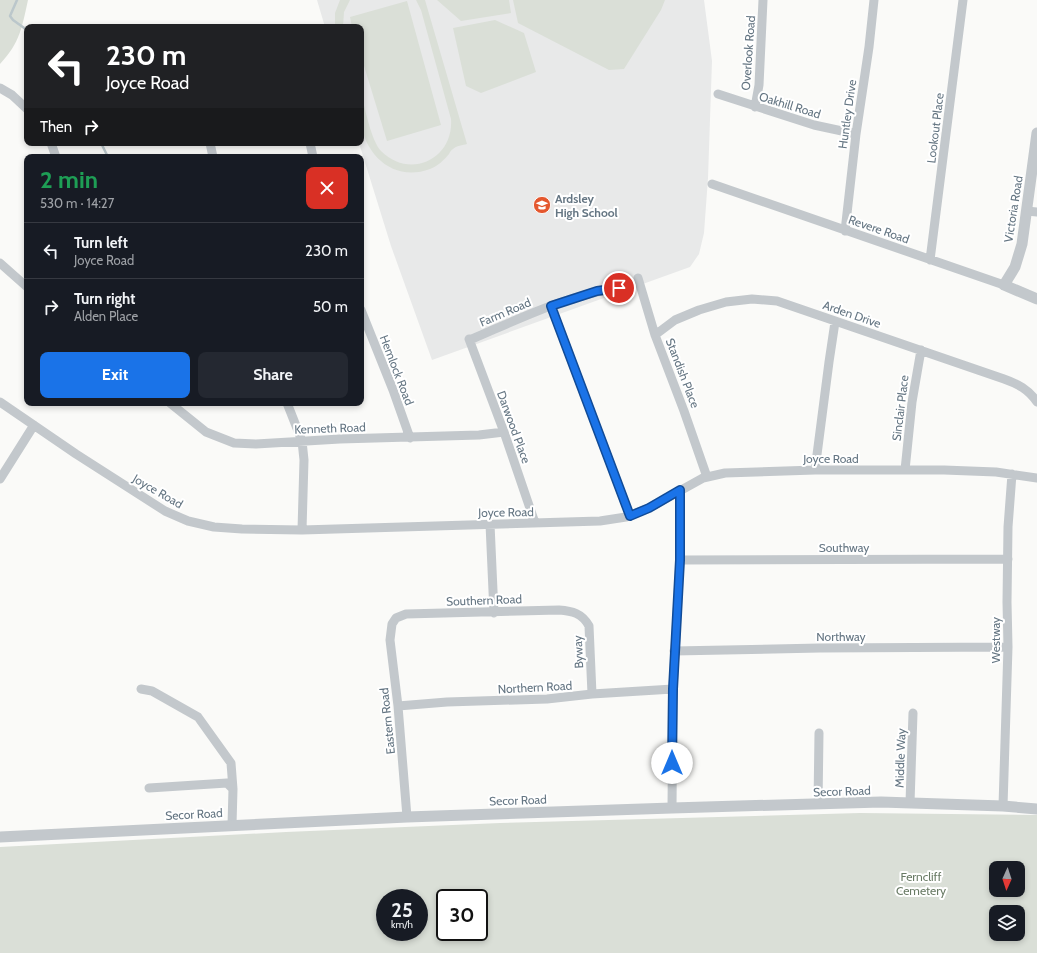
<!DOCTYPE html>
<html lang="en">
<head>
<meta charset="utf-8">
<style>
  :root { --surface:#171b24; --page:#242831; --text:#f1f3f6; --muted:#9ea1a6; --line:#363941; --accent:#1a73e8 }
  body { margin:0; font-family:Cabin,sans-serif; background:var(--page); color:var(--text); height:100vh; display:flex; flex-direction:column; font-size:15px; white-space:nowrap }
  * { box-sizing:border-box; margin:0 }
  p { font-size:13px; color:var(--muted) }
  .icon { flex:none; width:22px; height:22px; fill:none; stroke:currentColor; stroke-width:2; stroke-linecap:round; stroke-linejoin:round }
  .map { position:relative; flex:1; overflow:hidden }
  .details { position:absolute; left:24px; top:154px; width:340px; height:252px; display:flex; flex-direction:column; background:var(--surface); border-radius:8px; box-shadow:0 2px 6px #0003 }
  .details>* { flex:none }
  .hud { position:absolute; left:24px; top:24px; width:340px; height:122px; border-radius:8px; box-shadow:0 2px 6px #0003; background:#202124; color:#fff; overflow:hidden }
  .needle { width:26px; rotate:183deg }
  .tools { position:absolute; left:989px; top:861px; display:grid; gap:8px }
  .tools a { display:grid; place-items:center; width:36px; height:36px; border-radius:8px; background:var(--surface); box-shadow:0 2px 6px #0003; font-size:20px }
  .speed { position:absolute; left:376px; top:889px; display:flex; gap:8px; font-size:20px; font-weight:700; text-align:center }
  .speed>* { display:grid; place-content:center; width:52px; height:52px; border-radius:50%; background:var(--surface); box-shadow:0 2px 6px #0003; line-height:1 }
  .speed small { font-size:10px; font-weight:400 }
  .speed .limit { border:2px solid #111; border-radius:6px; background:#fff; color:#111 }
  .pin { position:absolute; display:grid; place-items:center; width:34px; height:34px; color:#fff; margin:-17px; border:2px solid #fff; border-radius:50%; box-shadow:0 1px 4px #0007 }
  .me { position:absolute; width:44px; margin:-22px; rotate:0deg; stroke-linejoin:round; filter:drop-shadow(0 0 3px #0008) }
  .turn { display:flex; align-items:center; gap:14px; height:84px; padding:0 16px; font-size:18px }
  .turn .icon { width:52px; height:52px; stroke-width:2.5 }
  .turn b { display:block; font-size:28px; line-height:34px }
  .then { display:flex; align-items:center; height:38px; padding:0 16px; background:#0003; gap:8px; font-size:15px }
  .round { display:grid; place-items:center; flex:none; width:42px; height:42px; border-radius:8px; background:var(--page) }
  .head { display:flex; align-items:center; justify-content:space-between; height:68px; padding:0 16px }
  h1 { font-size:24px; font-weight:700; line-height:30px; color:#1e9e55 }
  .cta { display:flex; gap:8px; margin-top:auto; padding:8px 16px }
  .cta a { flex:1; height:46px; border-radius:8px; background:var(--accent); color:#fff; font-size:16px; font-weight:700; line-height:46px; text-align:center }
  .cta a+a { background:var(--page); color:var(--text) }
  ul { padding:0; list-style:none }
  li { display:flex; align-items:center; gap:12px; height:56px; padding:0 16px; border-top:1px solid var(--line) }
  li div { flex:1 }
  li b { display:block; font-size:15px }
  li em { font-style:normal }
  .map>svg:first-child { display:block }
  .built { fill:#e8e9e9 }
  .green { fill:#dadfd7; fill-rule:evenodd }
  .lines { fill:none; stroke-linecap:round; stroke-linejoin:round }
  .stream { stroke:#bbc7cb; stroke-width:2.5 }
  .minor { stroke:#c3c8cc; stroke-width:9 }
  .tertiary { stroke:#c3c8cc; stroke-width:11 }
  .route-casing { stroke:#114b97; stroke-width:10 }
  .route { stroke:#1a73e8; stroke-width:7 }
  .labels { text-anchor:middle; dominant-baseline:central; stroke-width:4; stroke-linejoin:round; paint-order:stroke }
  .street-label { font-size:12px; fill:#657683; stroke:#fff }
  .poi-label { font-size:12px; font-weight:bold; fill:#657683; stroke:#fff; text-anchor:start }
  .park-label { font-size:12px; fill:#687a64; stroke:#fff }
</style>
</head>
<body>
<div class="map">
<svg width="1037" height="953" viewBox="0 0 1037 953">
  <rect width="100%" height="100%" fill="#fafaf8"/>
  <path class="built" d="M317,0h387l8,61 -4,117 -4,55 -5,21 -9,13 -258,93 -41,-114 -32,-103h2v-116h-36z"/>
  <path class="green" d="M0,0h28c-6,27 -8,43 -28,64z
    M340,0h10l-6,12 -1,15h-8v-14z
    M416,0h9l42,144c-4,1 -11,2 -14,5 -2,1 -3,3 -4,5 -5,6 -11,12 -19,15 -35,13 -64,-12 -69,-46 -1,-9 0,-21 0,-30 4,15 10,47 20,58 29,29 73,8 70,-32l-30,-109z
    M437,0h72l2,13 -50,8z
    M513,0h152l-4,10 -37,59 -15,1 -91,-47z
    M407,1l34,124 -54,16 -26,-85v-29h-9l-2,-10z
    M495,20l29,13 12,39 -55,21 -15,-7 -13,-58z
    M860,813l177,2v138h-1037v-106l286,-15 214,-9zM996,868h22v22h-22zM385,898h34v34h-34zM445,898h34v34h-34zM996,912h22v22h-22z"/>
  <g class="lines">
    <path class="stream" d="M17,0l-7,16 3,4 14,10
      M101,143l7,14"/>
    <path class="minor" d="M0,88l12,7 15,14
      M718,94l96,31 42,9
      M755,107l4,-22 4,-85
      M51,143l5,14
      M210,143l3,14
      M310,143l3,14
      M712,184l292,101
      M1027,211l10,1
      M845,231l11,-97 13,-87 5,-47
      M930,260l33,-260
      M0,263l27,24
      M638,278l17,57 29,76 23,66
      M551,306l79,210
      M361,310l32,80 17,48
      M655,335l20,-15 24,-10 27,-8 26,-3 25,2 227,78c14,5 24,10 33,23
      M0,402l76,52 89,57 23,10 26,6 28,2 60,1 298,-9 26,-4 23,-9 54,-30 22,-5 90,-3h129l52,2 41,6
      M170,403l36,29 28,11 22,1 84,-5 139,-4 25,-3
      M287,403l15,38 2,19 -2,70
      M815,470l14,-108 6,-40
      M905,470l7,-68 9,-52
      M0,479l34,-54
      M535,523l-31,-91 -35,-93h3c47,-20 95,-44 147,-51
      M490,524l4,89
      M680,560l328,-1
      M674,651l146,-3 188,-1
      M141,689l11,2 46,26 33,46 2,26
      M398,706l49,-4 100,-3 45,-5 81,-5
      M149,788l78,-5 6,6 -1,36
      M910,803l3,-90
      M818,804l1,-71
      M1003,806l5,-159 -1,-45 1,-75 4,-53
      M672,808l1,-119 7,-129v-70
      M407,817l-9,-111 -8,-66 2,-16 4,-6 10,-4 153,-4c13,1 23,3 30,16l3,68"/>
    <path class="tertiary" d="M1037,133l-15,111 -7,23 -11,18 33,14
      M0,837l407,-20 265,-9 209,-6 122,4 34,3"/>
  </g>
  <g class="lines">
    <defs>
      <path id="route" d="M619,288l-22,3 -46,15 79,210 19,-8 31,-18v70l-7,129 -1,74"/>
    </defs>
    <use href="#route" class="route-casing"/>
    <use href="#route" class="route"/>
  </g>
  <defs>
    <symbol id="school-disc" viewBox="-11 -11 22 22"><circle r="9.5" fill="#e4572e" stroke="#fff"/><path d="M0-5L7-2L0 1L-7-2ZM-4 1L0 2.5L4 1V4Q0 6-4 4Z" fill="#fff"/></symbol>
  </defs>
  <g fill-rule="evenodd">
    <use href="#school-disc" x="532" y="195" width="20" height="20"/>
  </g>
  <g class="labels">
    <g class="street-label">
      <text transform="translate(748 53) rotate(-86)">Overlook Road</text>
      <text transform="translate(790 105) rotate(17)">Oakhill Road</text>
      <text transform="translate(847 114) rotate(-82)">Huntley Drive</text>
      <text transform="translate(935 128) rotate(-83)">Lookout Place</text>
      <text transform="translate(1013 209) rotate(-81)">Victoria Road</text>
      <text transform="translate(879 229) rotate(19)">Revere Road</text>
      <text transform="translate(505 312) rotate(-23)">Farm Road</text>
      <text transform="translate(852 314) rotate(19)">Arden Drive</text>
      <text transform="translate(397 370) rotate(69)">Hemlock Road</text>
      <text transform="translate(683 373) rotate(69)">Standish Place</text>
      <text transform="translate(900 408) rotate(-83)">Sinclair Place</text>
      <text transform="translate(514 427) rotate(70)">Darwood Place</text>
      <text transform="translate(330 428) rotate(-2)">Kenneth Road</text>
      <text x="831" y="458">Joyce Road</text>
      <text transform="translate(158 491) rotate(30)">Joyce Road</text>
      <text transform="translate(506 512) rotate(-1)">Joyce Road</text>
      <text x="844" y="547">Southway</text>
      <text transform="translate(484 600) rotate(-2)">Southern Road</text>
      <text x="841" y="636">Northway</text>
      <text transform="translate(995 640) rotate(-90)">Westway</text>
      <text transform="translate(578 652) rotate(-93)">Byway</text>
      <text transform="translate(535 687) rotate(-3)">Northern Road</text>
      <text transform="translate(387 721) rotate(-96)">Eastern Road</text>
      <text transform="translate(900 758) rotate(-88)">Middle Way</text>
      <text transform="translate(842 791) rotate(-2)">Secor Road</text>
      <text transform="translate(518 800) rotate(-2)">Secor Road</text>
      <text transform="translate(194 814) rotate(-3)">Secor Road</text>
    </g>
    <g class="poi-label">
      <text x="555" y="198">Ardsley<tspan x="555" dy="14">High School</tspan></text>
    </g>
    <g class="park-label">
      <text x="921" y="876">Ferncliff<tspan x="921" dy="14">Cemetery</tspan></text>
    </g>
  </g>
</svg>
<div class="tools">
<a><svg class="needle" viewBox="-14 -14 28 28"><path d="M0-13l5 13h-10z" fill="#e53935"/><path d="M0 13l5-13h-10z" fill="#9ea1a6"/></svg></a>
<a><svg class="icon" aria-label="layers" viewBox="0 0 24 24"><path d="M12 4l9 5-9 5-9-5zM3 14l9 5 9-5"/></svg></a>
</div>
<div class="speed"><div>25<small>km/h</small></div><div class="limit">30</div></div>
<div class="pin" style="left:619px;top:288px;background:#d93025"><svg class="icon" aria-label="arrive" viewBox="0 0 24 24"><path d="M6 21V4h12l-3 4 3 4H6"/></svg></div>
<svg class="me" style="left:672px;top:763px" viewBox="-20 -20 40 40"><circle r="19" fill="#fff"/><path d="M0-13L10 11 0 6-10 11z" fill="#1a73e8"/></svg>
<div class="hud">
<div class="turn"><svg class="icon" aria-label="left" viewBox="0 0 24 24"><path d="M17 20v-9H6M10 6l-5 5 5 5"/></svg><div><b>230 m</b>Joyce Road</div></div>
<div class="then">Then<svg class="icon" aria-label="right" viewBox="0 0 24 24"><path d="M7 20v-9h11M14 6l5 5-5 5"/></svg></div>
</div>
<section class="details">
<div class="head"><div><h1>2 min</h1><p>530 m · 14:27</p></div><a class="round" style="background:#d93025;color:#fff"><svg class="icon" aria-label="close" viewBox="0 0 24 24"><path d="M6 6l12 12M18 6L6 18"/></svg></a></div>
<ul>
<li><svg class="icon" aria-label="left" viewBox="0 0 24 24"><path d="M17 20v-9H6M10 6l-5 5 5 5"/></svg><div><b>Turn left</b><p>Joyce Road</p></div><em>230 m</em></li>
<li><svg class="icon" aria-label="right" viewBox="0 0 24 24"><path d="M7 20v-9h11M14 6l5 5-5 5"/></svg><div><b>Turn right</b><p>Alden Place</p></div><em>50 m</em></li>
</ul>
<div class="cta"><a>Exit</a><a>Share</a></div>
</section>
</div>
</body>
</html>
